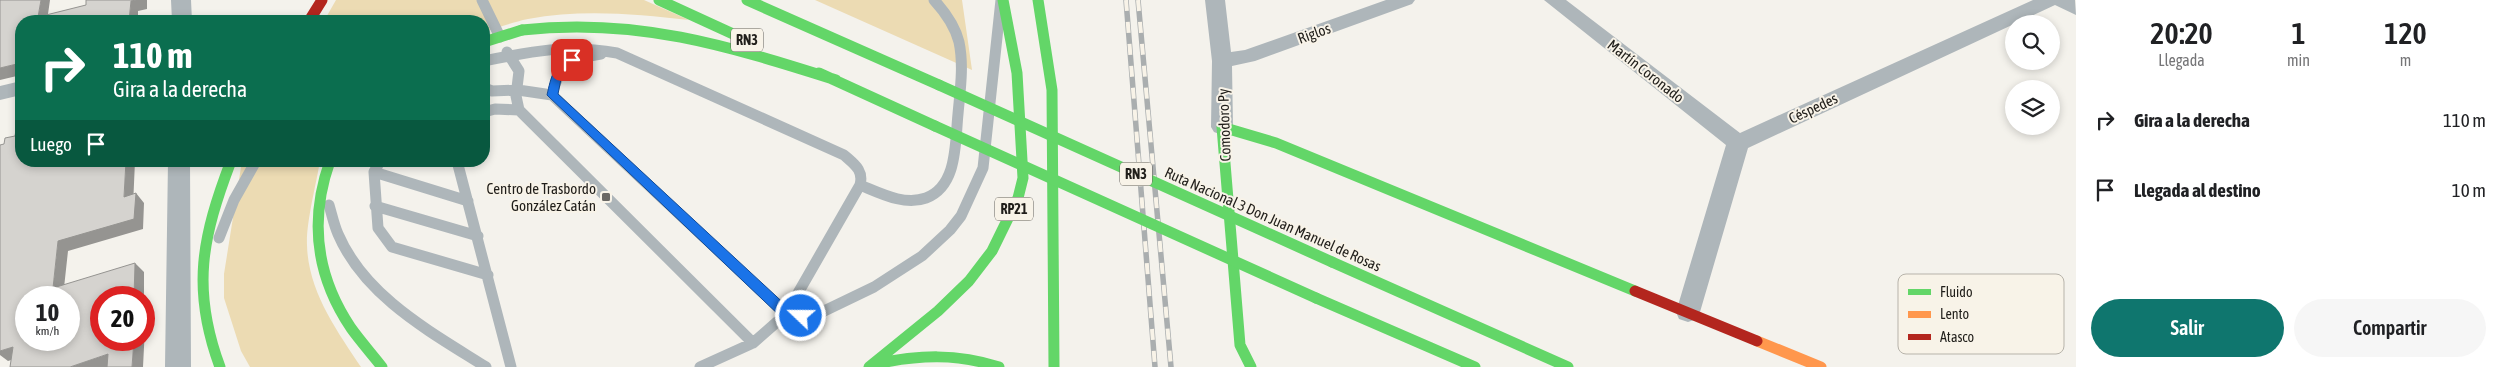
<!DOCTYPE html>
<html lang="es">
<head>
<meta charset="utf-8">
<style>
  :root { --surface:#fff; --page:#f6f6f6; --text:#202124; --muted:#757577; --accent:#0f766e }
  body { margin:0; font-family:"Asap Condensed",sans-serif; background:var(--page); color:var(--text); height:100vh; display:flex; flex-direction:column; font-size:19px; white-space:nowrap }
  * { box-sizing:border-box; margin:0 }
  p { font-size:16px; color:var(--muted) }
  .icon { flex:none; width:28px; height:28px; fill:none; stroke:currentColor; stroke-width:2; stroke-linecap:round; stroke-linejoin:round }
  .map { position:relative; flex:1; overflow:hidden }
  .details { display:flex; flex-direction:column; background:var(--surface); width:425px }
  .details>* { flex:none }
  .banner { position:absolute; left:15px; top:15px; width:475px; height:152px; border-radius:20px; box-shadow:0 2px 8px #0003; background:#0b6e4f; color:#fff; overflow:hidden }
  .controls { position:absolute; left:2005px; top:15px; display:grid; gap:10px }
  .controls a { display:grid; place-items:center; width:55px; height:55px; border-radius:50%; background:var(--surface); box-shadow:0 2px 8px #0003; font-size:25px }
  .speed { position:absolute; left:15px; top:286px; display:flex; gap:10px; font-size:25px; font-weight:700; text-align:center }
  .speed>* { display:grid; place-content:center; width:65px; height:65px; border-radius:50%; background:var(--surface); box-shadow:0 2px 8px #0003; line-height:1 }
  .speed small { font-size:12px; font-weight:400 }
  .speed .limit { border:8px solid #d22; background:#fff; color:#111 }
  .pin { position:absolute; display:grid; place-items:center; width:42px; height:42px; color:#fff; margin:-21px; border-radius:10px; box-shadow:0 2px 8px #0006 }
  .me { position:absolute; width:55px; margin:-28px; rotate:292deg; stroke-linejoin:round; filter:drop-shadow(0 0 4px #0008) }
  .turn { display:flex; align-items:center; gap:18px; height:105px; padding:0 15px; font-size:22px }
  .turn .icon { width:65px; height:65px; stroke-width:2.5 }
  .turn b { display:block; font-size:35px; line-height:42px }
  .then { display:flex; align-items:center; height:48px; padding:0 15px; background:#0003; gap:10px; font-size:19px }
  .eta { display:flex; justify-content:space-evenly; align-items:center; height:85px; text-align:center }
  .eta b { font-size:30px; font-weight:600; line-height:35px }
  .cta { display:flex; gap:10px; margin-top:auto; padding:10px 15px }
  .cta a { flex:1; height:58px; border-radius:30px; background:var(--accent); color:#fff; font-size:20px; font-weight:600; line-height:58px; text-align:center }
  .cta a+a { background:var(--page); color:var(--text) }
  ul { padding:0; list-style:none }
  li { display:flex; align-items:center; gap:15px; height:70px; padding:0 15px }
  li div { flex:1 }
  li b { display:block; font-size:19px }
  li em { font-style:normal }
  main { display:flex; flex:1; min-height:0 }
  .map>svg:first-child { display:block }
  .green { fill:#ecdbb3 }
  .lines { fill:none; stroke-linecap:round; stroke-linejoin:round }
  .lane { stroke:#aeb6ba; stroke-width:11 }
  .street { fill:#aeb6ba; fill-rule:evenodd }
  .fast { stroke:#63d668; stroke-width:11 }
  .slow { stroke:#ff974d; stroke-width:11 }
  .jam { stroke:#b3261e; stroke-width:11 }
  .rail-casing { stroke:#aaaeaf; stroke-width:5.5 }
  .rail { stroke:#f8f3e8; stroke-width:4; stroke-dasharray:11; stroke-linecap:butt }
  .fast-bridge { stroke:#63d668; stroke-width:11 }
  .shaded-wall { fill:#959491 }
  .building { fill:#d5d3cf; stroke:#959491; fill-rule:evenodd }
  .route { fill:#1a73e8; stroke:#114b97 }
  .poi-dot { fill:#6a6864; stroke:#f8f3e8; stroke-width:2 }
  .labels { text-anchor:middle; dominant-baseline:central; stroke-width:4; stroke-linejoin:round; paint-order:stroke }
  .shield { fill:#f8f3e8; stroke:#615e58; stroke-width:1 }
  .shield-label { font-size:14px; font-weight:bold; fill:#201e1a }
  .street-label { font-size:15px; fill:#201e1a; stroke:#f8f3e8 }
  .poi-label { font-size:15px; fill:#201e1a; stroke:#f8f3e8; text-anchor:end }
  .key { fill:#f8f3e8; stroke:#b7b3aa; stroke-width:1 }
  .key-label { font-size:14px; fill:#201e1a }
</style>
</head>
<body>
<main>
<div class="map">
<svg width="2076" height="367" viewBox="0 0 2076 367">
  <rect width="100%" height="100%" fill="#f4f2ec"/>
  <path class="green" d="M336,0h308l45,20c-54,-6 -107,-11 -161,-1 -15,3 -30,9 -44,13v-11h-160z
    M815,0h147l10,70z
    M242,161h78c-4,24 -14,62 -13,84 1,46 30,86 54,122h-111l-9,-16 -17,-53v-24z"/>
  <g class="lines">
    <path class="lane" d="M482,0l18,37
      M507,52l12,19 -3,25 3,14 234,233
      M484,61c49,-10 83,-17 133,-8l227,102c10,9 20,15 16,30l-74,129 -33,29 -53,24
      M484,88l8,3 26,-1 34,5 234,219 19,1 15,-2 54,-26 48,-31 28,-26 11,-14 22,-48 18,-168
      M552,95c8,-32 17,-36 49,-41
      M484,112l11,-3 24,1
      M380,161l-6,11 4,56 14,19 96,28
      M457,161l54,206
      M374,172l94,29
      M860,185c20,8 44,21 66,13 32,-12 29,-56 32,-84 2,-23 6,-48 1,-72 -4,-16 -14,-30 -25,-42
      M329,205c3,10 5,20 9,29 27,63 93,98 148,133
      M375,206l103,30
      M219,238l15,-38 22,-39"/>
    <path class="street" d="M171,0h20l1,21h-20z
      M1205,0h20l6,52 14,-2 141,-50h29l-3,4 -157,57 -23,5 1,61 -3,5 -8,3 -8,-3 -3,-5 1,-66z
      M1544,0h22l174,133 293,-133h42l1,15 -21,-10 -307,143 -48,164 -3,7 -9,3 -9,-3 -3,-7 50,-167z
      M21,81v14l-21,5v-14z
      M168,161h22l1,206h-26z"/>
    <path class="fast" d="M659,0l85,39
      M747,0l192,85
      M1038,0l14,90 2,277
      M522,30c115,-13 206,16 314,50
      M819,73l116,53
      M330,161c-21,59 -14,115 21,167 10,14 21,26 31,39
      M1332,262l236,105
      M1316,298l159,69
      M876,364c42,-9 81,-11 123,3
      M220,367c-29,-78 -18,-130 11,-206
      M869,367l69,-56 31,-30 23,-30 26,-53 5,-20 -6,-105 -14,-73
      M1251,367l-11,-22 -18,-218 54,16 359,148"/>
    <path class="slow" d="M1757,341l64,26"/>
    <path class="jam" d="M309,21l13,-21
      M1635,291l122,50"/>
    <defs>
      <path id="rail" d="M1126,0l29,367
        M1138,0l33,367"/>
    </defs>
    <use href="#rail" class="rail-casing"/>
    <use href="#rail" class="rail"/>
    <path class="fast-bridge" d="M484,42l38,-12
      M939,85l393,177
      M935,126l381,172"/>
  </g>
  <path class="shaded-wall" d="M41,0h9l-3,21 -9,-4z
    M136,0h11v9l-9,2v10h-9l2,-20z
    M21,63v12l-21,5v-12z
    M126,161h9l-2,45 -9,-9z
    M136,193l8,10 -1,26 -75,22 -5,46 -10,-9 5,-47z
    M135,263l9,9v27v-1h-10z
    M144,325l1,2 -2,40h-11l2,-27h10z
    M13,347l11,9 -16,5 -8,-6v-4z
    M108,354v13h-38z"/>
  <path class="building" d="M0,0h41l-3,17 48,-12v-5h50l-5,1 -2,20h-108v42l-21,5z
    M21,100v61h105l-2,36 12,-4 -2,26 -76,22 -5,47 82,-25 -1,35h-33v42h33l-2,27h-25l1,-13 -38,13h-60l3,-20 -13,4v-206l4,-1 1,-6 10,-2zM26,298h43v42h-43z"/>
  <path class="route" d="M572,57l5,3 -15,14 -4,20 232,215 16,3 1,4 -1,4 -5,1 -19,-3 -233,-221 -2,-2c4,-17 6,-32 25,-38z"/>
  <rect class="poi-dot" x="601" y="192" width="10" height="10" rx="2.5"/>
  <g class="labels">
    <g class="shield">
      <rect x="731" y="28.5" width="32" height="23" rx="4"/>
      <rect x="1120" y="162.5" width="32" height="23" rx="4"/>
      <rect x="995" y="197.5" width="38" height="23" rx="4"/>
    </g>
    <g class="shield-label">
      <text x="747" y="40">RN3</text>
      <text x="1136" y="174">RN3</text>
      <text x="1014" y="209">RP21</text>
    </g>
    <g class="street-label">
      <text transform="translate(1314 33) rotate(-20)">Riglos</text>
      <text transform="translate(1646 71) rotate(38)">Martín Coronado</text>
      <text transform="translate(1813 108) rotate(-25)">Céspedes</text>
      <text transform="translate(1224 125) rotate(-92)">Comodoro Py</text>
      <text transform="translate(1273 219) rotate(24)">Ruta Nacional 3 Don Juan Manuel de Rosas</text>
    </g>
    <g class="poi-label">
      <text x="596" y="188">Centro de Trasbordo<tspan x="596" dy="17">González Catán</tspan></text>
    </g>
  </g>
  <rect x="1898" y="274" width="166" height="80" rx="8" class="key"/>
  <rect x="1908" y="289" width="23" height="6" fill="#63d668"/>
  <rect x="1908" y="311" width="23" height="7" fill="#ff974d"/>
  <rect x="1908" y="334" width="23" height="6" fill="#b3261e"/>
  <g class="key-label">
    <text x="1940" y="297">Fluido</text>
    <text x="1940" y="319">Lento</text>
    <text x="1940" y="342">Atasco</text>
  </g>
</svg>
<div class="controls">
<a><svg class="icon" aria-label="search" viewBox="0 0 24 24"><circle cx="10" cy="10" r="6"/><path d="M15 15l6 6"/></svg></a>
<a><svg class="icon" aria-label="layers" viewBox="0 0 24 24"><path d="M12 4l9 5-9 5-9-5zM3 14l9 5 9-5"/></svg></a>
</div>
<div class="speed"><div>10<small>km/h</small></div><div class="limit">20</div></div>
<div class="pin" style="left:572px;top:60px;background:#d93025"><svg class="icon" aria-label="arrive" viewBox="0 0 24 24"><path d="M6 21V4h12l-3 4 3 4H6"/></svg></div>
<svg class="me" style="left:801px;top:316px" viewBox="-20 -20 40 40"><circle r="17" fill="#1a73e8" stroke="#fff" stroke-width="3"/><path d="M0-11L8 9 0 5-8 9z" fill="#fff"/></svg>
<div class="banner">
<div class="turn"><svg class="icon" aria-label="right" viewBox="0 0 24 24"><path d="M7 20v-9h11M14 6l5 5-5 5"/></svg><div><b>110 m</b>Gira a la derecha</div></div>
<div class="then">Luego<svg class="icon" aria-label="arrive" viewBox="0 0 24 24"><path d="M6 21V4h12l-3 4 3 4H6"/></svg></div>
</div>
</div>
<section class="details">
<div class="eta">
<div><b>20:20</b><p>Llegada</p></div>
<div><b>1</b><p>min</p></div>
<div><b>120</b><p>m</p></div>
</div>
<ul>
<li><svg class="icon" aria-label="right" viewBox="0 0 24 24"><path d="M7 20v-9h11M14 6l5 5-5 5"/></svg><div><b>Gira a la derecha</b></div><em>110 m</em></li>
<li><svg class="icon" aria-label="arrive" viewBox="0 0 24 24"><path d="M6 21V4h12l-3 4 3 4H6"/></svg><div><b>Llegada al destino</b></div><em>10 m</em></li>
</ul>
<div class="cta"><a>Salir</a><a>Compartir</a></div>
</section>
</main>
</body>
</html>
